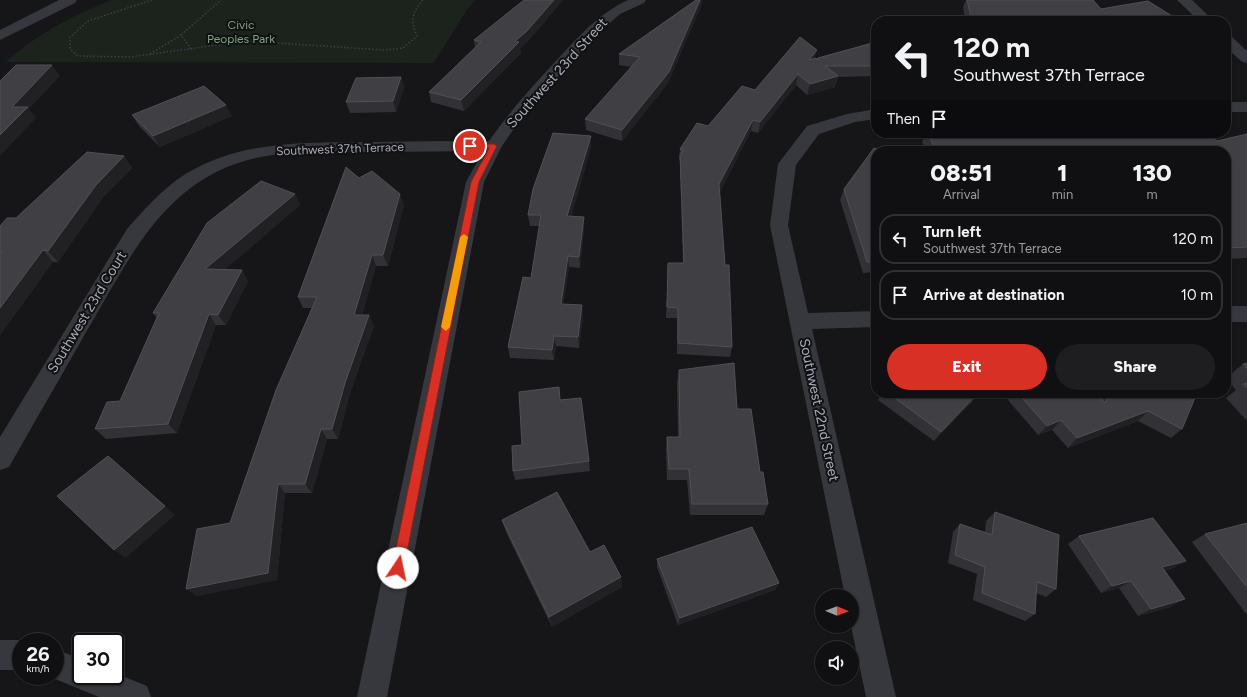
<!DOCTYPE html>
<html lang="en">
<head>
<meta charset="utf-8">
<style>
  :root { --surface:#101012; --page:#1e1e20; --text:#f1f3f6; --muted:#9c9d9f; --line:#303032; --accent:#d93025 }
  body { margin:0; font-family:Figtree,sans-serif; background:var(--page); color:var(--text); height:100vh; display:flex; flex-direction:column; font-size:15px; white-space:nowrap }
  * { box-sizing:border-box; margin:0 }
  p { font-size:13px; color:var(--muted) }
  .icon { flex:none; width:22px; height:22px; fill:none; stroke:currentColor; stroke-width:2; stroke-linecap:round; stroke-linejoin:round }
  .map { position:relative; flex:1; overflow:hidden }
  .drawer { position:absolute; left:871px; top:146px; width:360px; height:252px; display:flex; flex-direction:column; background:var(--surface); border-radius:16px; box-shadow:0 1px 3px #0004,0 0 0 1px var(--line) }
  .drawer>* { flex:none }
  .banner { position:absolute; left:871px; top:16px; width:360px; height:122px; border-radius:16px; box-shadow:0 1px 3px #0004,0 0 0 1px var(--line); background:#101012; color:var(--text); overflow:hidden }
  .needle { width:26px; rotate:91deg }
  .tools { position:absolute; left:815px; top:589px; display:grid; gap:8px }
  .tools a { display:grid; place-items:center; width:44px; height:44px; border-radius:50%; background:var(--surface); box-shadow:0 1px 3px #0004,0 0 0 1px var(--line); font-size:20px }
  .speed { position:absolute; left:12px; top:633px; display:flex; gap:8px; font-size:20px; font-weight:700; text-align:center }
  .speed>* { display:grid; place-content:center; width:52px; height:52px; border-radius:50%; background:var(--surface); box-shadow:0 1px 3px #0004,0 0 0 1px var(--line); line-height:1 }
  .speed small { font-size:10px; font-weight:400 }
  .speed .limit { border:2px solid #111; border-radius:6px; background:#fff; color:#111 }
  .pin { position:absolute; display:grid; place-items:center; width:34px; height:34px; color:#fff; margin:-17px; border:2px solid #fff; border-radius:50%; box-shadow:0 1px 4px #0007 }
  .me { position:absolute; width:44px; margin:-22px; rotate:11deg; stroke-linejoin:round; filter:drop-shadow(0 0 3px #0008) }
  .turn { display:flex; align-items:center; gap:14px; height:84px; padding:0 16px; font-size:18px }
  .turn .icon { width:52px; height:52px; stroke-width:2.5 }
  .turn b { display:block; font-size:28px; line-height:34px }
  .then { display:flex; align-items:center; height:38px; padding:0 16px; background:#0003; gap:8px; font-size:15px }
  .eta { display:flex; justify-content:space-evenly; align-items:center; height:68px; text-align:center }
  .eta b { font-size:24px; font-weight:800; line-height:28px }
  .button { display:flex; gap:8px; margin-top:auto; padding:8px 16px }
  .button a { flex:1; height:46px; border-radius:24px; background:var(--accent); color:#fff; font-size:16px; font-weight:800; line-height:46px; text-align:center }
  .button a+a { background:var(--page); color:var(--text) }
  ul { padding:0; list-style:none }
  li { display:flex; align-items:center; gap:12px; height:50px; margin:0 8px 6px; padding:0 8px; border:2px solid var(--line); border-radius:16px }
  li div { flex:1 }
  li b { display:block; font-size:15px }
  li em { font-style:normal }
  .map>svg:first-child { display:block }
  .green { fill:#1c231d }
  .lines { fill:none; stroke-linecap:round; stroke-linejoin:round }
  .path { stroke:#3d3f44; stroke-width:1.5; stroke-dasharray:1.5 2; stroke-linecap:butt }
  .minor { fill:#37383d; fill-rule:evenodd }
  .wall { fill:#323236 }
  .shaded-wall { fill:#212124 }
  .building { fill:#3f3f44; stroke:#4f5156 }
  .route { fill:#d93025; stroke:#8d1f18 }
  .slow { fill:#f59e0b }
  .labels { text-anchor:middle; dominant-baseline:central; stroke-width:4; stroke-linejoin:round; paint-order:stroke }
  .far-park-label { font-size:12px; fill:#7fa381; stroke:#111113 }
  .far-street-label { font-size:12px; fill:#a8adb8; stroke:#111113 }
  .street-label { font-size:14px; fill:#a8adb8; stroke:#111113 }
</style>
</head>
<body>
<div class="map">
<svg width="1247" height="697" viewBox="0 0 1247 697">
  <rect width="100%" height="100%" fill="#161618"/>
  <path class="green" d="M112,0h363l-9,11 -32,52 -428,-1c31,-28 68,-48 106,-62z"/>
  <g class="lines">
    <path class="path" d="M152,0l-64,21 -18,16v12l8,7 52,1 117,-16 137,9 19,-2 14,-12c-7,-15 -5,-24 6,-36
      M191,49l-10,-14 40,-35
      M150,54l31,-19"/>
    <path class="minor" d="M59,0h18l-2,3 -75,37v-10z
      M628,0h18l-2,3 -24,11 -25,22 -73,81 -20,29 -18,36 -97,515h-30l109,-515 17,-31c-35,0 -70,1 -105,1 -46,0 -96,-4 -140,11 -80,27 -113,104 -153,171 -25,44 -51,89 -76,133l-9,3v-33l127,-208c17,-19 35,-40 57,-54 59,-37 129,-32 195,-33 37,-1 74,-1 110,-1 20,-29 41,-52 65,-78 23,-24 43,-49 74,-63z
      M1177,0h15l22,21h-15z
      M1226,35l5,1 16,15v12l-5,-1 -16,-15z
      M1226,102h21v10h-21z
      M876,109v10l-21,3 -36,12 -23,31 -8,60 20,88 68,-2v16l-64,2 84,368h-30l-15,-71 1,-30h-7l-75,-371 8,-61 29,-38 40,-12z
      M1226,306h21v16h-21z
      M0,640h21l4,2h-4v28h-21z
      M55,649l26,10v17h34v-3l32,13 4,11h-52l-51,-21h7z"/>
  </g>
  <path class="wall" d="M524,0h39l-36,42 -7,6 1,5 -57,58 -33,-9 -2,-10 46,-44 -1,-8z
    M696,0h6l-1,6 -33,77 -46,58 -36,-11 -1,-11 47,-52 -13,-2v-11z
    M966,0h127l8,9 -136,9 -2,-11z
    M876,42v34l-38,1 -3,10 -28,8 -11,-10 -38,48 -7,-2 -31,61 5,73 7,82 -2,10 -53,-3v-36h-11l2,-55h15l-3,-97v-6h-1l1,-11 28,-23 47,-36 60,-31h2l1,-1z
    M401,77l3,11 -8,24 -46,1 -4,-11z
    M132,115l100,1 -72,31 -21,-21z
    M926,133h79l81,2 1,-2h123l7,8 30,-7v124l-21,1v-108h-299l-5,-9z
    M591,147l-20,70 13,11 -4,40 -11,-1 -6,37 20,12 -4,32 -23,-2 -2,14 -44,-2 -2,-11 23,-69 9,-52h-10l-2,-11z
    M876,151v121l-13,1 -23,-73 4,-11z
    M124,156l8,12 -28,28 -46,66h-5l-53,73v-109l16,-8z
    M359,178l45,27 -16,61h-12l-14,49 12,11 -24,67 -12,46h-11l-15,54h-27l-8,87 -81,16 34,-73 82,-215h-9l-5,-11z
    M295,194l5,11 -75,64 17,1 6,11 -22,44h-10l-39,108 -71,6 -11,-10 25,-28 37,-83 -4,-5z
    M1243,364l4,5v52l-21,-23 10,-8 -10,-11v-1z
    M679,370l58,39 23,63 8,32 -4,11h-74l-3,-35h-20l-1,-31 1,-12h11l-1,-54z
    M882,393h98l-2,3 -44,45 -56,-41z
    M1002,393h94l6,6 3,-6h92l-15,36 -11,9 -33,-17 -70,27 -16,-18 -14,5z
    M560,400l29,61 1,10 -75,9 -2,-9 9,-26z
    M995,512l61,77 -10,8 -10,-4 -1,21 -10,7 -52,-21 4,-26 -29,-11 5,-31 7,-8 25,8 1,-11z
    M502,520l88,32 31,25 1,10 -70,40 -46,-95z
    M1247,523v92l-55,-73 13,-8z
    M1079,536l93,33 -8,2 7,36 -33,9 -19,-28 -18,5 -33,-49z
    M657,559l122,24 -4,7 -97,35 -21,-58z"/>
  <path class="shaded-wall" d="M554,0h9l-36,42 -7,6 1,5 -57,58 -3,-11 54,-59z
    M700,0h2l-1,6 -33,77 -46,58v-11z
    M817,50l-3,11 -5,-1z
    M52,65l8,11 -31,33 7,9 -36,38v-21l12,-28z
    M798,74l-2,11 -38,48 2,-11z
    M838,76l-3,11 -28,8 3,-11z
    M401,77l3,11 -8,24 -3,-11z
    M226,105l6,11 -72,31 -7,-11z
    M753,120l-2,11 -33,65 1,-12z
    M591,136v11l-23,81 -1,-12z
    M124,156l8,12 -28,28 -46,66 -10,-11 48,-66z
    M295,194l5,11 -87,75 -8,-11z
    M400,194l4,11 -16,61 -5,-11z
    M584,217v11l-4,40 -1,-11z
    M43,250l10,12 -53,73v-27z
    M372,255l4,11 -17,59 -5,-10z
    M568,256l1,11 -7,48 -1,-11z
    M242,270l6,11 -22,44 -8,-10z
    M582,305l1,11 -4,32 -1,-11z
    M209,314l7,11 -39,108 -9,-9z
    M369,315l5,11 -24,67 -12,46 -6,-10 13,-46z
    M554,336l2,10 -2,14 -2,-10z
    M978,393h2l-2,3 -44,45 7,-9z
    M1148,411l-10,10 -70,27 9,-10z
    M1061,420l-9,10 -14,5 9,-9z
    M321,429l6,10 -15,54 -7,-9z
    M108,456l67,59 -49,43 -12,-8z
    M278,484l7,9 -8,87 -81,16 -10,-7z
    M1186,561l-14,8 -23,6 13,-8z
    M621,577l1,10 -70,40 -3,-10z
    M1131,581l-12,7 -18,5 11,-7z
    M779,583l-4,7 -97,35 2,-7z
    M1185,599l-14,8 -33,9 13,-7z"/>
  <path class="building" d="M524,0h30l-28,32 -11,9 4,1 -58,58 -32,-8 52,-50 -7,-2z
    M696,0h4l-31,72 -47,58 -37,-11 55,-62 -21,-3z
    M967,0h126l8,9 47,-8 32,20h-224l15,-4z
    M800,37l17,13 -8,10 7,-2 2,2v-2l58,-16v24h-51l13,10 -28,8 -12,-10 -38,48 -7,-2 -34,64 6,81h4l3,82 -54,-4v-35l-11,-1 1,-44h16l-4,-108 3,-5 -3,-1 17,-26 11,3 34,-40 13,4z
    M16,65h36l-40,42h16l-28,28v-54z
    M401,77l-8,24 -47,1 10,-24z
    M204,86l22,19 -73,31 -21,-21z
    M553,133l38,3 -24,80 17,1 -5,40 -11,-1 -7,48 21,1 -4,32 -24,-1 -2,14 -44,-3 15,-70 8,1 10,-63h-13l5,-26z
    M928,133h77l86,2 -1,-2h120l7,8 30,-7v113l-21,1v-97h-290z
    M874,148l9,3h-7v67l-1,1h1v42l-9,1 -23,-73z
    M87,152l37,4 -28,29 -48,66 -5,-1 -43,58v-55l2,-2h-2v-25l7,-8h9z
    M346,167l13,11 13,-7 28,23 -17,61h-11l-18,60h15l-24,68 -13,46h-11l-16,55h-27l-10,89 -82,16 11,-60 33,-6 46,-133 41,-93h-19z
    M261,181l34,13 -90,75 37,1 -24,45 -9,-1 -41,110 -73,5 12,-27 13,-1 39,-88h-6l54,-90z
    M734,363l3,46h14l9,63h3l5,32h-76l-3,-35h-20l-2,-32h13l-1,-67z
    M1247,363v6l-4,-5z
    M1247,383v5l-4,-4z
    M559,387l1,13 21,-2 8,63 -76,10 -1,-25 10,-1 -3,-53z
    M888,393h90l-37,39z
    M1018,393h78l9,10 5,-10h87l-15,36 -34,-18 -71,27 -16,-18 -14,6z
    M108,456l57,50 -51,44 -57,-54z
    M557,492l33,60 14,-7 17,32 -72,40 -47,-97z
    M995,512l64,23 -3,54 -19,-7 -2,32 -53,-21 3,-26 -30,-12 5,-31 32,11z
    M1153,518l33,43 -24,6 23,32 -34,10 -20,-28 -19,5 -33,-50z
    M1247,523v64l-42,-53z
    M752,527l27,56 -99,35 -23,-59z"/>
  <path class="route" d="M467,144h27l3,2 -18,36 -75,386 -2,3 -4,2 -4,-2 -2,-3 79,-386 18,-34h-22z"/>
  <path class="slow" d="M464,234l4,3 -18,90 -4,4 -5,-4 19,-90z"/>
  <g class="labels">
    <g class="far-park-label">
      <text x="241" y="25">Civic<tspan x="241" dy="14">Peoples Park</tspan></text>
    </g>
    <g class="far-street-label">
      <text transform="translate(340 149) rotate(-2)">Southwest 37th Terrace</text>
    </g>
    <g class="street-label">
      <text transform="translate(557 73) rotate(-48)">Southwest 23rd Street</text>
      <text transform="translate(87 312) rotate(-59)">Southwest 23rd Court</text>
      <text transform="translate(819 410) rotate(78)">Southwest 22nd Street</text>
    </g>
  </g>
</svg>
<div class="tools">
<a><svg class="needle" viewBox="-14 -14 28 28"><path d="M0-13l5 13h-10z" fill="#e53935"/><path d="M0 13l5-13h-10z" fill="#9c9d9f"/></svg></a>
<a><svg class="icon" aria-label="sound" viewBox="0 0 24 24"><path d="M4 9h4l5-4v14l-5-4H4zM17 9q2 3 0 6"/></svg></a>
</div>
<div class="speed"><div>26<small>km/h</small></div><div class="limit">30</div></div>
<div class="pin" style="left:470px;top:146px;background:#d93025"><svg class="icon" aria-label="arrive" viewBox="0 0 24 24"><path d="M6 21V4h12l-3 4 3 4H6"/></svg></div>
<svg class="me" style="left:398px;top:568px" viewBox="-20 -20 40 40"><circle r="19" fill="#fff"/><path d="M0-13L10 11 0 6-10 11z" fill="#d93025"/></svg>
<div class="banner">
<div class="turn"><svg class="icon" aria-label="left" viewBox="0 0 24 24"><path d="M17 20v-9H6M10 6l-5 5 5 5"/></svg><div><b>120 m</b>Southwest 37th Terrace</div></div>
<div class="then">Then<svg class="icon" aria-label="arrive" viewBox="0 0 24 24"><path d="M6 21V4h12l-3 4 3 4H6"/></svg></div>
</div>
<section class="drawer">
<div class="eta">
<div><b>08:51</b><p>Arrival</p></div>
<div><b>1</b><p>min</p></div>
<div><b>130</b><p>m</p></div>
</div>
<ul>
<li><svg class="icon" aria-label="left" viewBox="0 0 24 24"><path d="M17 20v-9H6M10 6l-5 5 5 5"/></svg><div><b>Turn left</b><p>Southwest 37th Terrace</p></div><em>120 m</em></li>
<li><svg class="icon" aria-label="arrive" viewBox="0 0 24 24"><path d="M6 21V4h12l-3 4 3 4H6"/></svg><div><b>Arrive at destination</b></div><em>10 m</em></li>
</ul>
<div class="button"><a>Exit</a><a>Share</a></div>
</section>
</div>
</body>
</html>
